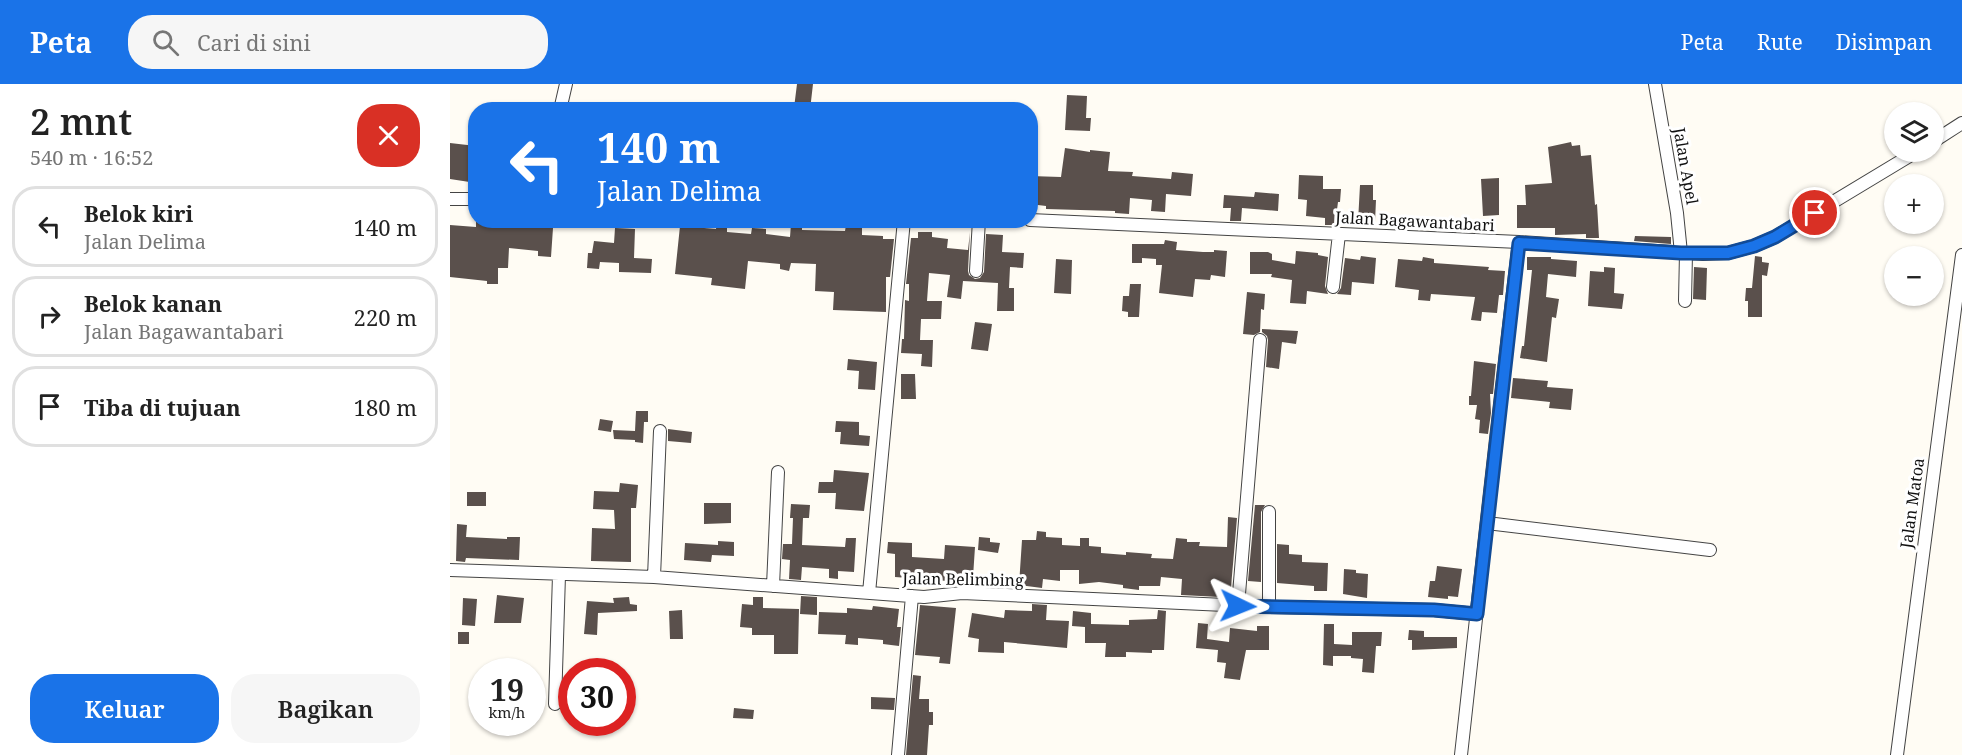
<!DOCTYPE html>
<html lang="id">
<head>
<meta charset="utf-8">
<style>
  :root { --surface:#fff; --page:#f6f6f6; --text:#222; --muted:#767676; --line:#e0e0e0; --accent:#1a73e8 }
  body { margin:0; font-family:"Noto Serif",serif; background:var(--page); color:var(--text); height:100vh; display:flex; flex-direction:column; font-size:22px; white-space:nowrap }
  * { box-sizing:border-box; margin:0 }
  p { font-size:20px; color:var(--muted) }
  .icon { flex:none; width:33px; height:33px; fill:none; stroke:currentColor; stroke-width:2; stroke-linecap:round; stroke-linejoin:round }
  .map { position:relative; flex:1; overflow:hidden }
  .drawer { display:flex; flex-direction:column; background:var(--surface); width:450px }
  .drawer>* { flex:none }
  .guide { position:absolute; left:18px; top:18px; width:570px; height:126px; border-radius:24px; box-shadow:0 2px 4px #0004; background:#1a73e8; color:#fff; overflow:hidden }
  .controls { position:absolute; left:1434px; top:18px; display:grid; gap:12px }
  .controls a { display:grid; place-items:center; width:60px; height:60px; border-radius:50%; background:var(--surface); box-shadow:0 2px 4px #0004; font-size:30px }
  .speed { position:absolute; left:18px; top:574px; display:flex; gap:12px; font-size:30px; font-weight:700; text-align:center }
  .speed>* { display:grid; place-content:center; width:78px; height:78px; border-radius:50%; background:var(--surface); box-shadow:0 2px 4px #0004; line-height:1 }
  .speed small { font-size:15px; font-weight:400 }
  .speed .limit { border:9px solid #d22; background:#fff; color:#111 }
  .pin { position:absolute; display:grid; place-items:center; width:51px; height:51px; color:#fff; margin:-26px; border:3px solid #fff; border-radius:50%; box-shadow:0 2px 6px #0007 }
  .me { position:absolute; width:66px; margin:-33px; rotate:92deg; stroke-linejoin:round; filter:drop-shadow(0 0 4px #0008) }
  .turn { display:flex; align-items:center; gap:21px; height:126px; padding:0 30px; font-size:27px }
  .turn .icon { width:78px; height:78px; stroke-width:2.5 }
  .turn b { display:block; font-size:42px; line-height:51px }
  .round { display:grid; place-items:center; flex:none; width:63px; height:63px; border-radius:24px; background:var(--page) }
  .summary { display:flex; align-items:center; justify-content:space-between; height:102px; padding:0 30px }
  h1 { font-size:36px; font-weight:600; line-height:45px }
  .action { display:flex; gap:12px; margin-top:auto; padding:12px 30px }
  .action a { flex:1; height:69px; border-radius:24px; background:var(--accent); color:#fff; font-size:24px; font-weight:600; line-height:69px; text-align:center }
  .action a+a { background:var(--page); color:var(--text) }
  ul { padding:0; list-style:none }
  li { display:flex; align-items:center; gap:18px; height:81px; margin:0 12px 9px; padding:0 18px; border:3px solid var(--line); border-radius:24px }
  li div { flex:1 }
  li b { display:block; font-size:22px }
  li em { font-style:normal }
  header { display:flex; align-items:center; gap:36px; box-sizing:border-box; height:84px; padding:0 30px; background:var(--accent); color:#fff }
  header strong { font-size:28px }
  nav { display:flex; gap:33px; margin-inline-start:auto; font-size:21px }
  .search { width:420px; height:54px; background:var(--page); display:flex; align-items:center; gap:15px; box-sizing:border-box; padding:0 21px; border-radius:24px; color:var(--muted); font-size:22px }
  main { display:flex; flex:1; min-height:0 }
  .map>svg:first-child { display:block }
  .building { fill:#5a504c }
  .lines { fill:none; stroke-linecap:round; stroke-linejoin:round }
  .minor-casing { stroke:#444; stroke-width:14 }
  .minor { stroke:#fff; stroke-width:12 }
  .route-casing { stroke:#114b97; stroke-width:15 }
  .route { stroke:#1a73e8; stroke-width:10 }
  .labels { text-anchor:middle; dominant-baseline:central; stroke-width:6; stroke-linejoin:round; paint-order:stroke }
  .street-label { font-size:16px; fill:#111; stroke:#fff }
</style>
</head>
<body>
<header>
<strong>Peta</strong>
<div class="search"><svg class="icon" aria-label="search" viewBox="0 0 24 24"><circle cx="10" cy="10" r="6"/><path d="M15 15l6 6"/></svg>Cari di sini</div>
<nav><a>Peta</a><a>Rute</a><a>Disimpan</a></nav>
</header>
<main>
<section class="drawer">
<div class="summary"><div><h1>2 mnt</h1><p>540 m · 16:52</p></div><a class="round" style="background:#d93025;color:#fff"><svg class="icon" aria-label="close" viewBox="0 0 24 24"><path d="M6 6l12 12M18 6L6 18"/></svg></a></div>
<ul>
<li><svg class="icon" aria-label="left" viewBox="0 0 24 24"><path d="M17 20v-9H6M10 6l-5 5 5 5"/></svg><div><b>Belok kiri</b><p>Jalan Delima</p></div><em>140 m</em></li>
<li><svg class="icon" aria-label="right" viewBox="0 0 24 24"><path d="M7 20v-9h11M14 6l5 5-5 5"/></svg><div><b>Belok kanan</b><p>Jalan Bagawantabari</p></div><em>220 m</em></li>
<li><svg class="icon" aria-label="arrive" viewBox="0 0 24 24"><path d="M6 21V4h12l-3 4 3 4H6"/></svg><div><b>Tiba di tujuan</b></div><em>180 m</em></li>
</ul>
<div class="action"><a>Keluar</a><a>Bagikan</a></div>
</section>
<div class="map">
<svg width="1512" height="671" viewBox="0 0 1512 671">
  <rect width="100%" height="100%" fill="#fffcf4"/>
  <path class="building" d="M347,0h16l-3,26 -16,-2z
    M617,11l20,1 -1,22h5l-1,13 -25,-1z
    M1121,58l1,4 8,-1 1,11 10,-1 4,50 2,-1 2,34h-13v-4l-31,1v-7h-38v-23h9l-1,-20 27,-2 -4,-36z
    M0,59l26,3v37l-26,-4z
    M615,64l25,4v-2l20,2 -2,19 25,1 -1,4 39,3 1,-7 21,2 -2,22 -25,-2 -1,18 -14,-1 1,-11 -22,-2 -1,16 -14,-1v-2l-69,-2v-3l-16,-2v-28l31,1z
    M849,91l24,1v13h18l-1,13h-2l-3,23h-10v-7l-19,-2 1,-16 -9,-1z
    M1049,94v37l-16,1 -2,-37z
    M910,101h13v15h3l-1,22h-17z
    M805,108l24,2 -1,17 -36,-3 -1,13h-11l1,-13h-8l1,-13 30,2z
    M26,136h46l9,2v4l22,2 -2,29 -13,-1v-5l-29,-3 -1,20h-10v16h-11v-3l-37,-4v-52l26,2z
    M267,136h10v12l24,2 1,-6 14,1v5l24,3 1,-13 11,1v5l43,1 1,-6 16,2v8l21,1v3h11l-4,38h-4v35l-53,-2 1,-18 -19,-1 1,-27 -25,-1 -2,8 -9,-2v-5l-32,-3 -3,28 -34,-4 1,-7 -37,-4 5,-48 36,3z
    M165,144l20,1 -1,29 18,1 -1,14 -32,-1v-9l-19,-1 -1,7 -12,-1 1,-15h4l2,-12 20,2z
    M468,148h14v5l16,2 -1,9 21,2 2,-18 -2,39 1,4 6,4 5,-1 4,-6 2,-38 17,1 -1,17 22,1 -1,15 -13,-1 -1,21h5v23h-17l1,-28 -35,-2 -2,18 -14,-2 3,-22 -21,-2 -2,28h15l-1,18h-20l-1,21h13l-1,27 -11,-1 1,-12 -21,-1 1,-14h2l1,-39 4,1v-17h-3l5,-46h7z
    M1185,152l36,1v7l-37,-3z
    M715,156l12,2 -1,8 27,2h11v-2l13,1 -2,26 -14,-2 -1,5 -15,-1 -2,18 -34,-4 3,-28h-6v-6l-14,-1v5h-10v-19h32z
    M846,167l22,2v2l10,2 -3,29 3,8 -21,-3 -1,13 -16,-1 2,-23 -21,-3 1,-3h-22v-22h18l4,2v6l23,4z
    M911,172l15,2 -2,26 -22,-2 -1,13 -14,-1 4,-6 4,-30 15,2z
    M1305,172l7,1v5l7,1 -2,13 -5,-1v42h-14v-16h-3l1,-13h6z
    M973,173l11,2v4l55,4 -1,3 17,1 -2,24h-4l-2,18 -15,-1 -1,9 -10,-1 4,-23 -44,-3 -1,7 -12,-1 1,-10 -24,-3 3,-28 24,2z
    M1077,173h24v2l26,2 -1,16 -28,-3 -2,23 13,2 -3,19 -4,-1 -5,45 -27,-4 2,-12h2l8,-76h-5z
    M606,175l16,1 -1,34 -17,-1z
    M1154,183l11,1 -1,25 10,1 -2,15 -34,-3 2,-35 14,1z
    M1244,183l13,1 -1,32 -13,-1z
    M680,200h11l-2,33h-11v-5l-6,-1 1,-15h6z
    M797,208l18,2 -1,16 -3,-1 -1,23 -6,3 -11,-1z
    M525,238l17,2 -4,27 -17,-2z
    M812,245l36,2 -2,13 -14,-2 -3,27 -13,-2 2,-27 -1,-4 -5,-4z
    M398,275l29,3 -2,28 -17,-1 1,-18 -12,-1z
    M1024,277l22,3 -3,30h-3l1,19 -3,21 -9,-1 1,-13 -5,-1 2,-14h-8v-9h2z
    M451,290h14l1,25h-15z
    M1063,294l35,3 -1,6 26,2 -2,21 -22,-2 1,-6 -39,-4z
    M186,327h12v11h-4l-1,21 -8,-1v-2l-21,-1 -1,-9 22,1z
    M150,335l13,2 -2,11 -13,-2z
    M386,337l23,1v13l11,1 -1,10 -29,-2 1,-12h-6z
    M218,345l24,3 -1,11 -23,-2z
    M384,386l35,3 -5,38 -29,-2 1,-16h-18l1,-11h14z
    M170,399l18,2 -2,23h-5v54l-40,-1 1,-33 23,1 -1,-19 -21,-1 1,-18 25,1z
    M17,408h19v14h-19z
    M254,419h27v20l-27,1z
    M341,420l19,1 -1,13h-6l-1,27 43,2 1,-9h10l-2,34 -16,-1v8l-9,-1v-9l-27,-2 -1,13 -12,-1 1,-19 -8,-1 1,-15h9l1,-26h-3z
    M805,421h10l-4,7v70l-13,-1z
    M778,433l9,1 -6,69h-10l-1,10 -39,-2 1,-16 -21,-2 -1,9h-21v4l-16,-2v-3l-24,-3 -20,2v-14h-19v11l-17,-2 -1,9 -23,-3 3,-45h14l1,-9 9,1v5l16,1v7l18,1v-8h9v8l12,1v6l25,2v-3l26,2 -1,4 22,1 3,-21 11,1v3h13l-1,4 28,1z
    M7,440l10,1 -1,12 41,2v-2h13l-1,23 -53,-2 -1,4 -9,-1z
    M529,453l11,1v4l10,1 -2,10 -20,-3z
    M268,457l16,1v14l-22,-1 -1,7 -27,-2 1,-17 33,2z
    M438,458l24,1v14l32,2 1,-14 30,2 -2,30 -12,-1v6l-66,-5v-23l-8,-1z
    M827,460l12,1v9l13,1v7l26,1 -1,28h-13v-5l-37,-3z
    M987,482l25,3 -4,28 -10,-1v3l-20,-2 2,-16h5z
    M894,485l12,1v3l12,1 -1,24 -24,-4z
    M47,511l27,3 -3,25h-27z
    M351,512l16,1v18l-17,-1z
    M179,513l1,7 7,1v6l-39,2 -1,22 -13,-1 3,-33 27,2 -1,-5z
    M303,513h10v11l36,1 -1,45h-24v-19h-22v-7l-12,-1 2,-23 11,1z
    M13,514l14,1 -2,27 -13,-1z
    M582,520l15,1 -1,15 23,1 -2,27 -63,-6v11l-26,-1 1,-13 -11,-2 4,-24 32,5 1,-8 27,1z
    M470,521l36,3 -6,56 -11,-1 1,-6 -25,-2z
    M423,522l26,3 -2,18h4l-2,19 -16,-2v-4l-25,-2v7l-13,-1 1,-9 -28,-1 1,-22 28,1v-5l25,2z
    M232,526l1,29h-13l-1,-28z
    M708,526l8,1 -2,39h-12v3l-26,-1v5h-21l1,-14h-21v-16l-13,-1 1,-15 18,2v11l38,1v-5l28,-1z
    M748,539l10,1 -1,15 22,3 1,-14 27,3v-5h12v24h-23l-6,30 -16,-2 2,-15 -9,-1 1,-12 -22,-2z
    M874,540h10v20l18,1v-13h30l-1,14h-5l-2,27 -12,-1 1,-13 -12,-1v-2h-18v10l-10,-1z
    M959,546l15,1v6h33v11l-45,2v-10h-4z
    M8,548h11v12h-11z
    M463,591l8,1 -2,23h10v13h4v13h-4l-2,30h-21z
    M421,613l24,1 -1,12 -23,-1z
    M284,624l20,2 -1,9 -20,-1z"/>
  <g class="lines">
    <defs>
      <path id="minor" d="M1205,0l22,129 4,40
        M110,26l6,-26
        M1484,57l28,-18
        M0,115h26
        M580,136l489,22 184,12 25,-1 26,-7 21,-9 141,-85
        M526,187l3,-51
        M883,203l6,-53
        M1235,217l1,-48
        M1037,439l223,27
        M0,486l204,7 270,20 38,-4 307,14 165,3 43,4
        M204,493l6,-146
        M323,502l5,-114
        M419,509l35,-373
        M788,522l22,-266
        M819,523v-95
        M105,620l4,-129
        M448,671l14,-159
        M1011,671c19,-171 37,-342 58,-513
        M1447,671l65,-500"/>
    </defs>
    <use href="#minor" class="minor-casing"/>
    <use href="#minor" class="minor"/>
  </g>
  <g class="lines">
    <defs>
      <path id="route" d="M788,522l196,4 43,4 42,-371 162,10h47l26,-7 21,-9 40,-24"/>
    </defs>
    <use href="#route" class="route-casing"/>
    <use href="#route" class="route"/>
  </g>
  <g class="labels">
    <g class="street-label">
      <text transform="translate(1236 82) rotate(80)">Jalan Apel</text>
      <text transform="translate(965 137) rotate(3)">Jalan Bagawantabari</text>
      <text transform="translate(1462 419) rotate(-82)">Jalan Matoa</text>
      <text transform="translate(513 495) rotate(1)">Jalan Belimbing</text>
    </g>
  </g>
</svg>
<div class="controls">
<a><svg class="icon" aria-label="layers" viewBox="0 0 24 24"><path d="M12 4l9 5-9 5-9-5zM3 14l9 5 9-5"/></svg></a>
<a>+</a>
<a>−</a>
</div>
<div class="speed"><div>19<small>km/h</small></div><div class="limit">30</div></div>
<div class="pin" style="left:1365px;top:129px;background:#d93025"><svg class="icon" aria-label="arrive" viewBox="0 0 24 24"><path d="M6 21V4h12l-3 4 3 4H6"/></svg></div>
<svg class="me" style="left:788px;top:522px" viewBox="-20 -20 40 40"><path d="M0-17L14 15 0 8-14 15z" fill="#1a73e8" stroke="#fff" stroke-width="4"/></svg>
<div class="guide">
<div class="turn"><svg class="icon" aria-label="left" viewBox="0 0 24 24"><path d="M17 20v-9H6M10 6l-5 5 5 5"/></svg><div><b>140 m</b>Jalan Delima</div></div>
</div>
</div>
</main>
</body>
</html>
